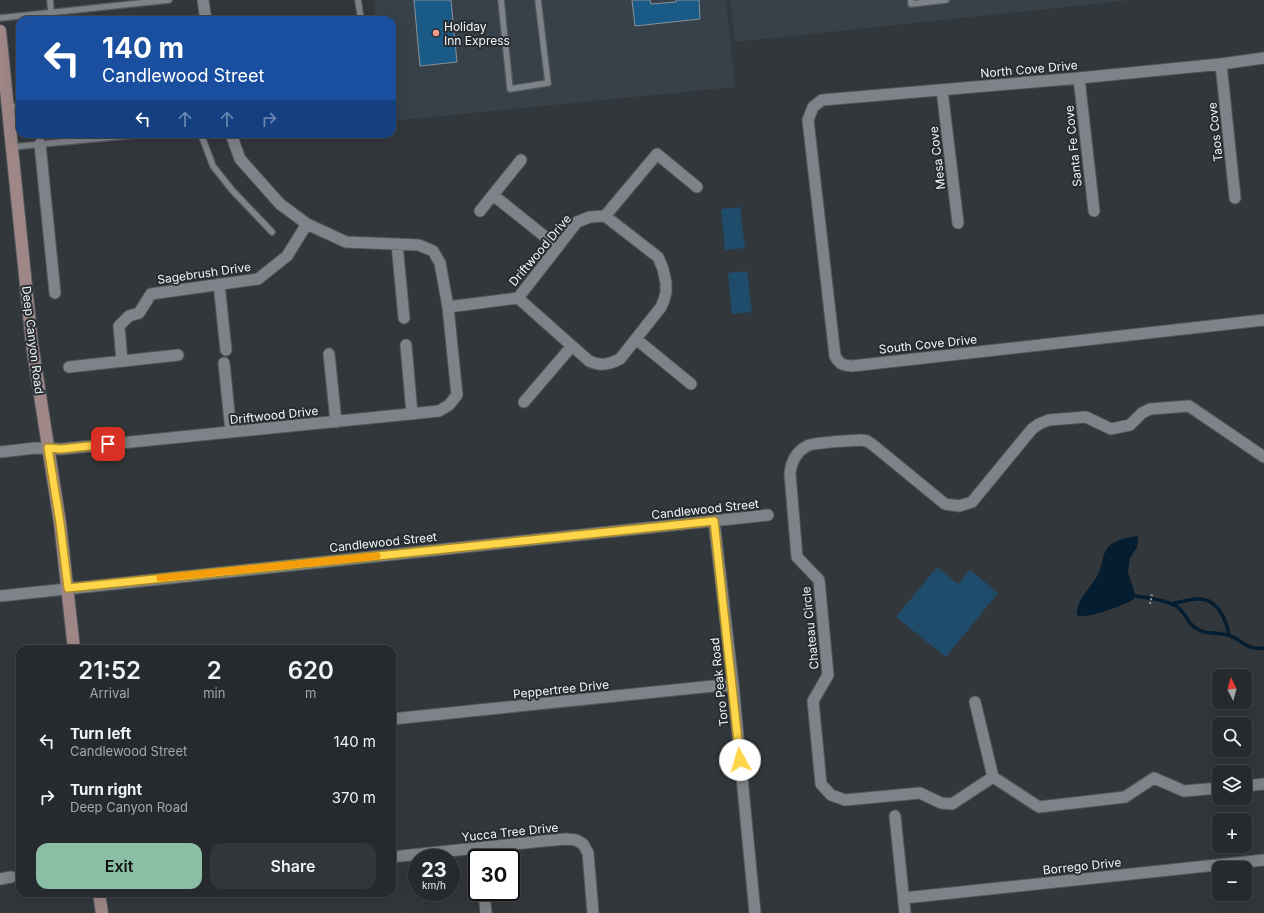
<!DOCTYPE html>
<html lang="en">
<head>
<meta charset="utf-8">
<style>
  :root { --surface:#26292d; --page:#323539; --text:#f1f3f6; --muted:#a4a6aa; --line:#424549; --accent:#8abfa5 }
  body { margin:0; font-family:Inter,sans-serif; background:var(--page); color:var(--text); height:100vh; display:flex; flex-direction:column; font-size:15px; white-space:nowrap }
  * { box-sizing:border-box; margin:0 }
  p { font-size:13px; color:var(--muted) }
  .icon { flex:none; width:22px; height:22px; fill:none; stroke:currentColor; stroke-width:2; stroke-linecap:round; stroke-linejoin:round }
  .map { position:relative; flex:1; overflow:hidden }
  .sheet { position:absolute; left:16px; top:645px; width:380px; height:252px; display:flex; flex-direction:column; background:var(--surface); border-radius:12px; box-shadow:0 4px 16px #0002,0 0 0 1px var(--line) }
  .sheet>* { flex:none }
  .guide { position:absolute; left:16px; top:16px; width:380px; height:122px; border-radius:12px; box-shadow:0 4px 16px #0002,0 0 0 1px var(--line); background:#1a4fa0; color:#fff; overflow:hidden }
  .needle { width:26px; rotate:354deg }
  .tools { position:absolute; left:1212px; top:669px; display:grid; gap:8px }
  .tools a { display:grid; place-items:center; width:40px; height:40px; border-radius:8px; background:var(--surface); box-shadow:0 4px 16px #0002,0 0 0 1px var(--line); font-size:20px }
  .speed { position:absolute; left:408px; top:849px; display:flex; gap:8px; font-size:20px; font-weight:700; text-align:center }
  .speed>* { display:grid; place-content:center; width:52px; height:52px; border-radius:50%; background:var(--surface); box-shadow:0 4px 16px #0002,0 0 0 1px var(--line); line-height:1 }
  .speed small { font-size:10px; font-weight:400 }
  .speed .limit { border:2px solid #111; border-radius:6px; background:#fff; color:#111 }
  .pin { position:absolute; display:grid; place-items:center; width:34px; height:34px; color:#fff; margin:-17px; border-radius:8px; box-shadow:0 2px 6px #0006 }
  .me { position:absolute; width:44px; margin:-22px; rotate:354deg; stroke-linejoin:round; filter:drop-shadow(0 0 3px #0008) }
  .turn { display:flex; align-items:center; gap:14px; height:84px; padding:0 20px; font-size:18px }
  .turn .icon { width:52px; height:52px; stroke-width:2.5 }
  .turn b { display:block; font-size:28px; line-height:34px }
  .lanes { display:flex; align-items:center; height:38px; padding:0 20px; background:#0003; justify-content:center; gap:20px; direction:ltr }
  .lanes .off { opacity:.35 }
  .eta { display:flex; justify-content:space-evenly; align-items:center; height:68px; text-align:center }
  .eta b { font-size:24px; font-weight:600; line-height:28px }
  .cta { display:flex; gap:8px; margin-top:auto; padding:8px 20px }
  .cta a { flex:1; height:46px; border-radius:12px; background:var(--accent); color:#111; font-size:16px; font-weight:600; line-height:46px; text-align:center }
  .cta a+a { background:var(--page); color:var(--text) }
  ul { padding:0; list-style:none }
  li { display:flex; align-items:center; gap:12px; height:56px; padding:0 20px }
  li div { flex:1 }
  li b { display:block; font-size:15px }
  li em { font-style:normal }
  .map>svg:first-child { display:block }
  .built { fill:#37414a }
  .green { fill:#204c6c }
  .water { fill:#041d30 }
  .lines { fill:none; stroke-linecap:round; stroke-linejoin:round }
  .stream { stroke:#041d30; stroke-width:3.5 }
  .building { fill:#1a5a87; stroke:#8b9196 }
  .lane-casing { stroke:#52575a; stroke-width:8 }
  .street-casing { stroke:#52575a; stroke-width:13 }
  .secondary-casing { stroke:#52575a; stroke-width:14 }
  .path { stroke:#909498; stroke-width:2; stroke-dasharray:2 2; stroke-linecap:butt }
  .lane { stroke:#7d8388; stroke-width:5.5 }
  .street { stroke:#7d8388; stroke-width:11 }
  .secondary { stroke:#9f8787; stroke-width:12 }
  .route-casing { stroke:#a68a30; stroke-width:10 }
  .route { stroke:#ffd54a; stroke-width:7 }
  .slow { stroke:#f59e0b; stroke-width:7 }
  .poi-dot { fill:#f59c92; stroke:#282d31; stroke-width:1.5 }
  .labels { text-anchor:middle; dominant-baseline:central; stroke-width:4; stroke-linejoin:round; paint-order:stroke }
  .poi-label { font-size:12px; fill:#f1f5f8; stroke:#282d31; text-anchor:start }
  .street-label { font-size:12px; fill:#f1f5f8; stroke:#282d31 }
</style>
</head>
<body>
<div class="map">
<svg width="1264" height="913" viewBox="0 0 1264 913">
  <rect width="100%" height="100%" fill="#32373c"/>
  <path class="built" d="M374,0h352l9,87 -343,34v-101h-16z
    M730,0h402l-397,42z"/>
  <path class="green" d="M740,207l5,41 -20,2 -4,-41z
    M747,271l5,41 -20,2 -4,-41z
    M937,567l21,17 12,-14 28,23 -52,64 -50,-40z"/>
  <path class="water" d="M1138,536l-1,11 -7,11 -2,14 7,22 -1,5c-9,6 -48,21 -57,16 -1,-18 18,-29 23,-46 3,-7 3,-18 9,-23 9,-7 19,-9 29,-10z"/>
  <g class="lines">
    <path class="stream" d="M1135,596c12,2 28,3 39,9 10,4 12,15 20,22 9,8 23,5 33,8 14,3 19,16 37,13
      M1174,603c7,-1 14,-3 22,-4 20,-2 30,19 33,36"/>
  </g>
  <path class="building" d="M414,0h37l6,62 -37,4z
    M632,0h18l1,4 25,-2v-2h23l1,19 -65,7z"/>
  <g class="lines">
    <defs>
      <path id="lane" d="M50,0l1,12
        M358,0l3,20
        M501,0l9,89 38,-6 -10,-83
        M911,0v4l35,-4
        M0,18l169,-18
        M8,107l12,-1
        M200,134l2,3 11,29 19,24 40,42
        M12,147l133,-13"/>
      <path id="street" d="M203,0l3,20
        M1264,58l-43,6 -142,14 -257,22 -9,7 -5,13 27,236c5,9 8,9 17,10l412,-46
        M1221,64l14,134
        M1079,78l15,133
        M942,90l16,133
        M40,144l15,149
        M493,195l65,52
        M480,211l41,-51
        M605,216l53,41 5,12 3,14v9l-2,8 -3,7 -41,52c-12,6 -20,7 -31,2l-71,-63 59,-76 13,-5z
        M605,216l52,-62 40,33
        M397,244l7,74
        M219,284l7,66
        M448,307l70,-9
        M636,339l55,45
        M406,345l6,69
        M329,354l7,68
        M122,361l-3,-35 10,-10 10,-3 12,-19 107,-15 29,-23 20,-32
        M224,363l7,69
        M69,367l109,-12
        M524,402l48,-56
        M0,452l35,-4 26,1 378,-38 10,-6 8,-10 -9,-88 -8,-44 -7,-12 -14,-6 -73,-3 -39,-18 -27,-20 -40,-45 -9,-25
        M714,521l19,163 22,229
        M0,596l768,-81
        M975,702l18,75
        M392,719l341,-35
        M1245,786l19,-2
        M1219,788l-35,3 -30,-13 -29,19 -86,10 -46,-30 -41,27 -11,-1 -21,-10 -75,7 -14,-5 -10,-11 -8,-83 15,-26 -9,-95 -22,-23 -7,-83c1,-12 6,-22 17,-28 7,-4 44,-5 54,-6l6,1 6,4 72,59 14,2 13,-4 60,-73 7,-5 10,-4 37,-3 25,12 19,-4 12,-12 8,-4 39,-3 75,51
        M895,816l10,97
        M479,848l1,10
        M392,857l151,-16 23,-2 10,1 7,4 5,9 5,60
        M0,879l11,-2
        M484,892l2,21
        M904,898l360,-38"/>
      <path id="secondary" d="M0,31l32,313 28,179 14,126
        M99,893l3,20"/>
    </defs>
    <use href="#lane" class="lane-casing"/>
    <use href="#street" class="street-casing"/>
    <use href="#secondary" class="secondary-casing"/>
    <path class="path" d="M1150,604l2,-10"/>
    <use href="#lane" class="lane"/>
    <use href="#street" class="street"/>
    <use href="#secondary" class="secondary"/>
  </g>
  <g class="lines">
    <defs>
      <path id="route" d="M108,444l-47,5 -13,-1 12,75 8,65 646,-67 26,239"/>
    </defs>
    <use href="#route" class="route-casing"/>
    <use href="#route" class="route"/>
    <path class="slow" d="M160,578l217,-22"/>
  </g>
  <circle class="poi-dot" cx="436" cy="33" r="4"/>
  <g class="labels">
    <g class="poi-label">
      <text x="444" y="26">Holiday<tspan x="444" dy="14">Inn Express</tspan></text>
    </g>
    <g class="street-label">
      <text transform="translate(1029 69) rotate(-5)">North Cove Drive</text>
      <text transform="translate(1215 132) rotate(-96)">Taos Cove</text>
      <text transform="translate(1073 146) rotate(-96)">Santa Fe Cove</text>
      <text transform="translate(937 158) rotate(-97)">Mesa Cove</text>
      <text transform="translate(540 250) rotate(-50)">Driftwood Drive</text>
      <text transform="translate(204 273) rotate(-8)">Sagebrush Drive</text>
      <text transform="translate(33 340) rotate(83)">Deep Canyon Road</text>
      <text transform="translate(928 344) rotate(-6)">South Cove Drive</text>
      <text transform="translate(274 415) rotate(-6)">Driftwood Drive</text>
      <text transform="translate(705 509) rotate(-6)">Candlewood Street</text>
      <text transform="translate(383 542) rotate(-6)">Candlewood Street</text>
      <text transform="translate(810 628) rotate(-96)">Chateau Circle</text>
      <text transform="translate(719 682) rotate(-96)">Toro Peak Road</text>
      <text transform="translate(561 689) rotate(-6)">Peppertree Drive</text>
      <text transform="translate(510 832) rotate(-6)">Yucca Tree Drive</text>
      <text transform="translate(1082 866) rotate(-6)">Borrego Drive</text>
    </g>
  </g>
</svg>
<div class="tools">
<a><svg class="needle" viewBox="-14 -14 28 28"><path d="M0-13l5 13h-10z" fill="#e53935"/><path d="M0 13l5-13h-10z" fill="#a4a6aa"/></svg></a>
<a><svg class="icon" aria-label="search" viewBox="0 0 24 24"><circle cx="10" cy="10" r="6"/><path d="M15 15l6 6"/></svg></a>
<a><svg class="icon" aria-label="layers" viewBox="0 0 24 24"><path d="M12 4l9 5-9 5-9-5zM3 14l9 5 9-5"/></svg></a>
<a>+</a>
<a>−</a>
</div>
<div class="speed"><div>23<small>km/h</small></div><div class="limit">30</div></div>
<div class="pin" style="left:108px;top:444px;background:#d93025"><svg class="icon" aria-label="arrive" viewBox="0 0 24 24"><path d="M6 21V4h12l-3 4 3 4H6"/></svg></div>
<svg class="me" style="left:740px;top:760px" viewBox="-20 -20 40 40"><circle r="19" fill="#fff"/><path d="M0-13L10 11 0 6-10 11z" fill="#ffd54a"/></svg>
<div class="guide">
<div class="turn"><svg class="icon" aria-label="left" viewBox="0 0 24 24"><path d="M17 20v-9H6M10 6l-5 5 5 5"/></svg><div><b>140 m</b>Candlewood Street</div></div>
<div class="lanes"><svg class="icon" aria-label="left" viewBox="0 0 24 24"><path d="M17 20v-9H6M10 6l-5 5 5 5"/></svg><svg class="icon off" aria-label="ahead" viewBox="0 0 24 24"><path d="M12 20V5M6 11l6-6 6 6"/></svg><svg class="icon off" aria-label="ahead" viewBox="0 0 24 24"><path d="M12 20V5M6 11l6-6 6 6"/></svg><svg class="icon off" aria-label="right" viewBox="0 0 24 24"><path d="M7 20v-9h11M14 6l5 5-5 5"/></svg></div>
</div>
<section class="sheet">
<div class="eta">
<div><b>21:52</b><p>Arrival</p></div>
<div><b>2</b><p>min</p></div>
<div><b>620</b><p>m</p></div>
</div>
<ul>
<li><svg class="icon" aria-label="left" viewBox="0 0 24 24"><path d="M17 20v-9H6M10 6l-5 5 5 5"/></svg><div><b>Turn left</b><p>Candlewood Street</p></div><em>140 m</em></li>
<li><svg class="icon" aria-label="right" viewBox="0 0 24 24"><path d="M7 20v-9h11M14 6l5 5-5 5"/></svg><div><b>Turn right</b><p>Deep Canyon Road</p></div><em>370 m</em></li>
</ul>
<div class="cta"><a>Exit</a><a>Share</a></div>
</section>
</div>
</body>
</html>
